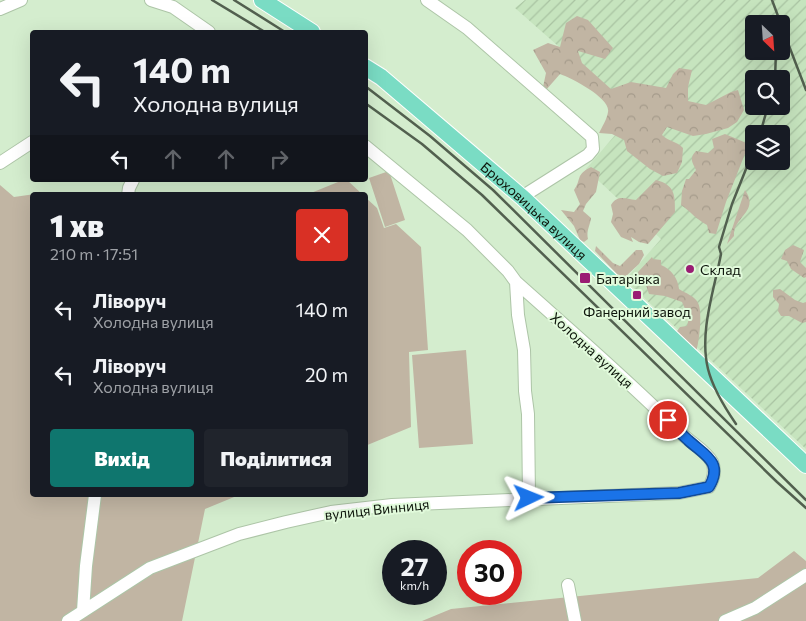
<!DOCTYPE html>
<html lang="uk">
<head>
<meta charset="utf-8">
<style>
  :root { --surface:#171b24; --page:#20242c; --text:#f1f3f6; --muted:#9ea1a6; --accent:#0f766e }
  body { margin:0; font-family:Commissioner,sans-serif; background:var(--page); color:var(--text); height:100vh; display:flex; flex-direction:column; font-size:19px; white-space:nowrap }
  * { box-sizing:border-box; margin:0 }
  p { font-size:16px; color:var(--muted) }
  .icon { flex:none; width:28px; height:28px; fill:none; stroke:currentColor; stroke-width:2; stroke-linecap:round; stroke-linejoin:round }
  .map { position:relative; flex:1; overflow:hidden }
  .drawer { position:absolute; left:30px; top:192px; width:338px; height:305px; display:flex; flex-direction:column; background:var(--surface); border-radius:5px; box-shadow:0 5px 20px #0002 }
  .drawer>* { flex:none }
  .hud { position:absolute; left:30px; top:30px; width:338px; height:152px; border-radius:5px; box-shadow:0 5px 20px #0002; background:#171b24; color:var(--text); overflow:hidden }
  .needle { width:32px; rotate:155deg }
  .buttons { position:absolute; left:745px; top:15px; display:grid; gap:10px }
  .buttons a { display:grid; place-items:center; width:45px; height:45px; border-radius:5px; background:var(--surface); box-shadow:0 5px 20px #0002; font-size:25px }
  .speed { position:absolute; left:382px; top:540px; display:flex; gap:10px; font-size:25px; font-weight:700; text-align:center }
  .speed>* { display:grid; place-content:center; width:65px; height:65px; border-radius:50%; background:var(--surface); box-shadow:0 5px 20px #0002; line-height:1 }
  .speed small { font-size:12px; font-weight:400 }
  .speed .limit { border:8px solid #d22; background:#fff; color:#111 }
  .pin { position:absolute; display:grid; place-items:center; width:42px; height:42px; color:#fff; margin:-21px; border:2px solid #fff; border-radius:50%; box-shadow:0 1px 5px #0007 }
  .me { position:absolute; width:55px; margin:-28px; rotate:88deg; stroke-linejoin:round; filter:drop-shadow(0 0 4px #0008) }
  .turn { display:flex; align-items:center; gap:18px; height:105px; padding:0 20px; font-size:22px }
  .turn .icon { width:65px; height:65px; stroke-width:2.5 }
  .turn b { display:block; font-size:35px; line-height:42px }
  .lanes { display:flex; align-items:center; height:48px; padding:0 20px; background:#0003; justify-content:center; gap:25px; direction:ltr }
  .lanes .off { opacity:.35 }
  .round { display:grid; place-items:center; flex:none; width:52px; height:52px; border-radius:5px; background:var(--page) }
  .headline { display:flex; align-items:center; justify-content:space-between; height:85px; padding:0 20px }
  h1 { font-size:30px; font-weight:800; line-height:38px }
  .button { display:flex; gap:10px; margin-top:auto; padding:10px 20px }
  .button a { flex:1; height:58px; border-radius:5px; background:var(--accent); color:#fff; font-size:20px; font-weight:800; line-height:58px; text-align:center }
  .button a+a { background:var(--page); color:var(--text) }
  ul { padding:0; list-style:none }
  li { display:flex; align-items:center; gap:15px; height:65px; padding:0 20px }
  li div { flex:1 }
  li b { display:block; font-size:19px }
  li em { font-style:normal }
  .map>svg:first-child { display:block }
  .industrial { fill:url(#industrial-furrows); fill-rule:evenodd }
  .forest { fill:url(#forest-crowns) }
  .garden { fill:#c1b5a3 }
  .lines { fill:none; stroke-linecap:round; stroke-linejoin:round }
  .minor-casing { stroke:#adc5a7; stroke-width:14 }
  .major-casing { stroke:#fff; stroke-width:18 }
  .minor { stroke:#fff; stroke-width:12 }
  .major { stroke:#7adcc4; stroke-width:16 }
  .rail { stroke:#52604f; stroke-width:2.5 }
  .route-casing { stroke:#114b97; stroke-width:12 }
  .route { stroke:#1a73e8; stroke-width:9 }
  .poi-dot { fill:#9a1c73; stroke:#e1fadb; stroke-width:2 }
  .labels { text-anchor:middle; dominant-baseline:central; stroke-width:4; stroke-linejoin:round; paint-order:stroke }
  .street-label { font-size:14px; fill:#0d150b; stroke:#e1fadb }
  .poi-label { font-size:14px; fill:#0d150b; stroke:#e1fadb; text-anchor:start }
</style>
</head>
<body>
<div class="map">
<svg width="806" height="621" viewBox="0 0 806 621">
  <defs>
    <pattern id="industrial-furrows" width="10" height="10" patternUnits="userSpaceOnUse" patternTransform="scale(1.25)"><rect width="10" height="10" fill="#c6e4be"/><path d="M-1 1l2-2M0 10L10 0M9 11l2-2" fill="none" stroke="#a9c3a2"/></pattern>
    <pattern id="forest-crowns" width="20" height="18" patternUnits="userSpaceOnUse" patternTransform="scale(1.25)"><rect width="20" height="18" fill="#c1b5a3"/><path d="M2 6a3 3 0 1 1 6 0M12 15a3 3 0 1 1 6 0" fill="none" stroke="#a59b8b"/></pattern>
  </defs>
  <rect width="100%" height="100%" fill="#d4edce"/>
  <path class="industrial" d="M525,0h281v449l-181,-169 36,-41 -75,-70 48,-56 -119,-105zM754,24h27v27h-27zM754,79h27v27h-27zM754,134h27v27h-27z"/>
  <path class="forest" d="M577,16l11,4 25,28 -8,11 -27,-8 4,12 29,26 20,-7 35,6 7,-14 6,-6 13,2 -4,17v14l18,4 25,-13 7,-2 6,20 -7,12 -9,6 -22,6 -13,2 -26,-9 -5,8c7,7 15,6 21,13l-1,14 -5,11 -14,3 -13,-7 -23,-18 -3,-11 -12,-6 -13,-1c3,-6 8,-14 9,-21 3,-14 -37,-34 -48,-38l-14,16 -3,-3 3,-14 -13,-23 15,-7 12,4 6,-24z
    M725,134l19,8 4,4 -22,56 -10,32 -7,-1 -2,-8c-11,-6 -16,-13 -26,-20l1,-14 4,-12h3l7,-9c-4,-8 -7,-12 0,-19l12,2 6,-5 -2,-9z
    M591,167l9,5 -4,20 -10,12 -3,7 8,7c-1,8 -5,13 -3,21l-4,3 -4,-2 -6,-14 -13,-16 13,2 6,-8 -6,-14c8,-11 1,-15 17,-23z
    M656,180c19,5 19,15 19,32l-27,32 -9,-2 -8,-5 2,5 -12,-5 -10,-15 2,-8 -2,-9c7,-11 14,-6 25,-5z
    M745,190c15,22 -12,26 -11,46l-7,8z
    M793,245l11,5 -4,12 6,6v9l-2,1 -13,-9 -4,-8 -6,-2 4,-9z
    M596,246l17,17 7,3 16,-16h6l2,5 -5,9 -14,13 -8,-3 -22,-23z
    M652,257l1,2 8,1v5c10,4 17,13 18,24 6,4 16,7 19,14 5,9 1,42 -3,52l-20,-21 5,-7 7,-1 2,-8 -7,-16 -17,-6 -16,-2 -3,-9 -7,-5 -1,-8z
    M780,289l15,11 8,3 3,-1v20l-4,1 -13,-7h-8l-3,-5 1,-7 -6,-7v-7z"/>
  <path class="garden" d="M389,171l16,49 -20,7 -16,-49z
    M343,180h4l16,15h-57z
    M0,185l14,12 28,-4 11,2h-21v300h207l-34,14 -23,112h-182z
    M365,197l12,11 7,20 12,-4 25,23 7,103 -19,2 2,75 -46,19z
    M466,350l7,94 -54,4 -7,-93z
    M794,551l12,10v60h-384l29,-12 307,-31z"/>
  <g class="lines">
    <defs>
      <path id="minor" d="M151,0l22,7 36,25
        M427,0l40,28 125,109 1,12 -5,6 -60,38 -5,5
        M0,9l21,-9
        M0,163l32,-21
        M128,195l1,-7 4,-8
        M516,282l2,33 6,35 1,41 3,23 1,84
        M568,585l7,36
        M83,611l3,-45 9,-71
        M68,621l82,-53 89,-34 47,-12 45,-10 61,-7 287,-12 30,-6c4,-7 7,-16 3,-25 -6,-11 -21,-19 -30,-28 -53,-53 -110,-102 -166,-152l-8,-11 -41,-41 -102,-84
        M725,621l30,-13 51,-33"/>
      <g id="major">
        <path d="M262,0l50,32"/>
        <path id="s1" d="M365,67l16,10 142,121 283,267"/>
      </g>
    </defs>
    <use href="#minor" class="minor-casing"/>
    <use href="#major" class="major-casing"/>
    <use href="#minor" class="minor"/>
    <use href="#major" class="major"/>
    <path class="rail" d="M212,0l53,32
      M234,0l51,32
      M772,0l9,24
      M781,25l25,65
      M775,79l1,-28
      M365,86l65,50 63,54 313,310
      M365,103l57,41 60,51 295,287 29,26
      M760,134l8,-28
      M736,424c-11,-16 -23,-35 -28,-55 -9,-37 6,-78 13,-115l-2,-7 13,-43 22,-55"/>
  </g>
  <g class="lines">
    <defs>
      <path id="route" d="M529,498l150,-5 30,-6c15,-25 -5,-32 -21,-47 -7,-6 -14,-13 -20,-20"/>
    </defs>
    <use href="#route" class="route-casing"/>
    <use href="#route" class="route"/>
  </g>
  <g class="poi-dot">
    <circle cx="690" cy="269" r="5"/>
    <rect x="579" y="272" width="12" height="12" rx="2.5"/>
    <rect x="632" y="290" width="10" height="10" rx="2.5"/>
  </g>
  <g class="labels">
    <g class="street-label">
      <text stroke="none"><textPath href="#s1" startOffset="222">Брюховицька вулиця</textPath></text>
      <text transform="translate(592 350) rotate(42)">Холодна вулиця</text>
      <text transform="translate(377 509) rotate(-6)">вулиця Винниця</text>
    </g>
    <g class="poi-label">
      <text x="700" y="269">Склад</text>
      <text x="596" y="278">Батарівка</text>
      <text x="637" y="311" text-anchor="middle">Фанерний завод</text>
    </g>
  </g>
</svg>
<div class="buttons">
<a><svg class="needle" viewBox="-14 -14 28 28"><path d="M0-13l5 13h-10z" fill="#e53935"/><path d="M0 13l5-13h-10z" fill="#9ea1a6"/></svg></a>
<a><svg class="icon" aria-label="search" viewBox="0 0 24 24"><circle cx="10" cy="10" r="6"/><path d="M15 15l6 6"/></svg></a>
<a><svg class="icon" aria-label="layers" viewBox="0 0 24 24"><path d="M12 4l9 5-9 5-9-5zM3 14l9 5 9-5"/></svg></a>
</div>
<div class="speed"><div>27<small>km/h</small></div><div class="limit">30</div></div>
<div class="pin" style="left:668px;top:420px;background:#d93025"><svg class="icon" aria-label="arrive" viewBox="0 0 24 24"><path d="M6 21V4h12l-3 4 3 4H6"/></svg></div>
<svg class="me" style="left:529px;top:498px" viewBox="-20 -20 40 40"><path d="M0-17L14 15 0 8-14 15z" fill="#1a73e8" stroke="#fff" stroke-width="4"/></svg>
<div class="hud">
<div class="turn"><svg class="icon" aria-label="left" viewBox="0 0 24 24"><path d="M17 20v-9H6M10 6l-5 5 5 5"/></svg><div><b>140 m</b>Холодна вулиця</div></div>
<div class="lanes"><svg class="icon" aria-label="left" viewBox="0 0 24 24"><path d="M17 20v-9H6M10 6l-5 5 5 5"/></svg><svg class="icon off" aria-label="ahead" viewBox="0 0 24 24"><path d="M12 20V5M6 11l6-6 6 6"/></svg><svg class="icon off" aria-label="ahead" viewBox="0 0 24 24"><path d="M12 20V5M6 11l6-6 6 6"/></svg><svg class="icon off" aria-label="right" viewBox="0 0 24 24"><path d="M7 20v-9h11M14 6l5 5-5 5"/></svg></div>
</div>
<section class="drawer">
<div class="headline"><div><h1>1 хв</h1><p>210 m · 17:51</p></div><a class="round" style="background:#d93025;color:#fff"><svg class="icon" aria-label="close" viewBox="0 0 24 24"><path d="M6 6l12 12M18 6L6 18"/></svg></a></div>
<ul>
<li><svg class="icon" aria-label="left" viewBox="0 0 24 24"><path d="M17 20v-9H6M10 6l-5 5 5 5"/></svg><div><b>Ліворуч</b><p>Холодна вулиця</p></div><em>140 m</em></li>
<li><svg class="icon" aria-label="left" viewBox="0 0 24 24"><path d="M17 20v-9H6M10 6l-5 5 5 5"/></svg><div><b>Ліворуч</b><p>Холодна вулиця</p></div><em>20 m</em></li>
</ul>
<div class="button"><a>Вихід</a><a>Поділитися</a></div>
</section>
</div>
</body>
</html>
